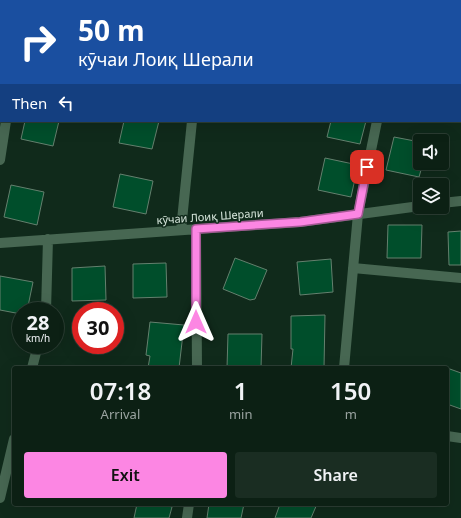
<!DOCTYPE html>
<html lang="en">
<head>
<meta charset="utf-8">
<style>
  :root { --surface:#0c2014; --page:#1a2d22; --text:#f1f3f6; --muted:#9aa3a0; --line:#2c3e34; --accent:#fc86e3 }
  body { margin:0; font-family:"Noto Sans",sans-serif; background:var(--page); color:var(--text); height:100vh; display:flex; flex-direction:column; font-size:15px; white-space:nowrap }
  * { box-sizing:border-box; margin:0 }
  p { font-size:13px; color:var(--muted) }
  .icon { flex:none; width:22px; height:22px; fill:none; stroke:currentColor; stroke-width:2; stroke-linecap:round; stroke-linejoin:round }
  .map { position:relative; flex:1; overflow:hidden }
  .panel { position:absolute; left:12px; top:366px; width:437px; height:140px; display:flex; flex-direction:column; background:var(--surface); border-radius:4px; box-shadow:0 4px 16px #0002,0 0 0 1px var(--line) }
  .panel>* { flex:none }
  .hud { position:absolute; left:0px; top:0px; width:461px; height:122px; box-shadow:0 4px 16px #0002,0 0 0 1px var(--line); background:#1a4fa0; color:#fff; overflow:hidden }
  .controls { position:absolute; left:413px; top:134px; display:grid; gap:8px }
  .controls a { display:grid; place-items:center; width:36px; height:36px; border-radius:4px; background:var(--surface); box-shadow:0 4px 16px #0002,0 0 0 1px var(--line); font-size:20px }
  .speed { position:absolute; left:12px; top:302px; display:flex; gap:8px; font-size:20px; font-weight:700; text-align:center }
  .speed>* { display:grid; place-content:center; width:52px; height:52px; border-radius:50%; background:var(--surface); box-shadow:0 4px 16px #0002,0 0 0 1px var(--line); line-height:1 }
  .speed small { font-size:10px; font-weight:400 }
  .speed .limit { border:6px solid #d22; background:#fff; color:#111 }
  .pin { position:absolute; display:grid; place-items:center; width:34px; height:34px; color:#fff; margin:-17px; border-radius:8px; box-shadow:0 2px 6px #0006 }
  .me { position:absolute; width:44px; margin:-22px; rotate:0deg; stroke-linejoin:round; filter:drop-shadow(0 0 3px #0008) }
  .turn { display:flex; align-items:center; gap:14px; height:84px; padding:0 12px; font-size:18px }
  .turn .icon { width:52px; height:52px; stroke-width:2.5 }
  .turn b { display:block; font-size:28px; line-height:34px }
  .then { display:flex; align-items:center; height:38px; padding:0 12px; background:#0003; gap:8px; font-size:15px }
  .eta { display:flex; justify-content:space-evenly; align-items:center; height:68px; text-align:center }
  .eta b { font-size:24px; font-weight:600; line-height:28px }
  .cta { display:flex; gap:8px; margin-top:auto; padding:8px 12px }
  .cta a { flex:1; height:46px; border-radius:4px; background:var(--accent); color:#111; font-size:16px; font-weight:600; line-height:46px; text-align:center }
  .cta a+a { background:var(--page); color:var(--text) }
  .map>svg:first-child { display:block }
  .building { fill:#004e2b; stroke:#64806e }
  .lines { fill:none; stroke-linecap:round; stroke-linejoin:round }
  .minor { stroke:#476752; stroke-width:10 }
  .route-casing { stroke:#a45794; stroke-width:10 }
  .route { stroke:#fc86e3; stroke-width:7 }
  .labels { text-anchor:middle; dominant-baseline:central; stroke-width:3; stroke-linejoin:round; paint-order:stroke }
  .street-label { font-size:11px; fill:#d9e8de; stroke:#102a1b }
</style>
</head>
<body>
<div class="map">
<svg width="461" height="518" viewBox="0 0 461 518">
  <rect width="100%" height="100%" fill="#102a1b"/>
  <path class="building" d="M25,121h34l-6,25 -32,-7z
    M124,121h35l-7,28 -33,-6z
    M331,121h35l-6,23 -33,-7z
    M394,137l26,5v21h3l-4,14 -33,-7z
    M325,158l33,7 -7,32 -33,-7z
    M120,174l33,7 -7,33 -33,-7z
    M11,185l33,7 -7,33 -33,-8z
    M388,225h34l-1,33h-34z
    M461,231v34h-12l-1,-33z
    M235,258l32,12 -12,29 -5,1 -27,-11z
    M331,259l2,33 -33,3 -3,-33z
    M166,263l1,34 -34,1v-34z
    M105,266l1,34 -34,1v-33z
    M0,276l33,6 -6,29h-6v3l-21,-4z
    M325,315l-1,53h-33l2,-19h-2v-33z
    M150,322l34,3 -5,43h-31l2,-12 -4,-1z
    M228,334h34l-1,34h-34z
    M447,368l14,5v36l-14,-5z
    M137,504h24l11,3 -3,11h-35z
    M209,504h35l-3,14h-34z
    M280,504h37l-6,14h-36z"/>
  <g class="lines">
    <path class="minor" d="M23,1v-1
      M204,1v-1
      M403,1v-1
      M0,160l6,-39
      M442,203l19,-2
      M196,229l1,139
      M181,230l11,-109
      M0,243l300,-21 120,-16
      M353,268l108,10
      M46,311l2,-72
      M32,368l6,-23
      M344,368l14,-154 19,-93
      M447,436l14,2
      M0,498l14,-59
      M187,518l2,-14"/>
  </g>
  <g class="lines">
    <defs>
      <path id="route" d="M196,322v-93l104,-7 58,-8 9,-47"/>
    </defs>
    <use href="#route" class="route-casing"/>
    <use href="#route" class="route"/>
  </g>
  <g class="labels">
    <g class="street-label">
      <text transform="translate(210 216) rotate(-4)">кӯчаи Лоиқ Шерали</text>
    </g>
  </g>
</svg>
<div class="controls">
<a><svg class="icon" aria-label="sound" viewBox="0 0 24 24"><path d="M4 9h4l5-4v14l-5-4H4zM17 9q2 3 0 6"/></svg></a>
<a><svg class="icon" aria-label="layers" viewBox="0 0 24 24"><path d="M12 4l9 5-9 5-9-5zM3 14l9 5 9-5"/></svg></a>
</div>
<div class="speed"><div>28<small>km/h</small></div><div class="limit">30</div></div>
<div class="pin" style="left:367px;top:167px;background:#d93025"><svg class="icon" aria-label="arrive" viewBox="0 0 24 24"><path d="M6 21V4h12l-3 4 3 4H6"/></svg></div>
<svg class="me" style="left:196px;top:322px" viewBox="-20 -20 40 40"><path d="M0-17L14 15 0 8-14 15z" fill="#fc86e3" stroke="#fff" stroke-width="4"/></svg>
<div class="hud">
<div class="turn"><svg class="icon" aria-label="right" viewBox="0 0 24 24"><path d="M7 20v-9h11M14 6l5 5-5 5"/></svg><div><b>50 m</b>кӯчаи Лоиқ Шерали</div></div>
<div class="then">Then<svg class="icon" aria-label="left" viewBox="0 0 24 24"><path d="M17 20v-9H6M10 6l-5 5 5 5"/></svg></div>
</div>
<section class="panel">
<div class="eta">
<div><b>07:18</b><p>Arrival</p></div>
<div><b>1</b><p>min</p></div>
<div><b>150</b><p>m</p></div>
</div>
<div class="cta"><a>Exit</a><a>Share</a></div>
</section>
</div>
</body>
</html>
